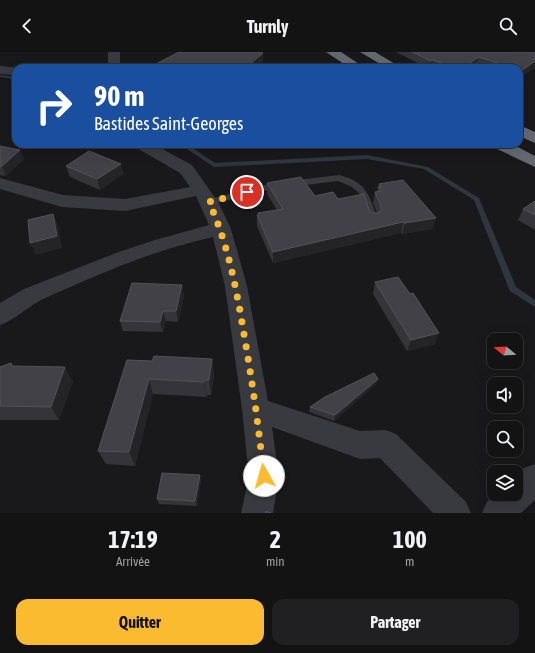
<!DOCTYPE html>
<html lang="fr">
<head>
<meta charset="utf-8">
<style>
  :root { --surface:#131314; --page:#202022; --text:#f1f3f6; --muted:#9d9ea0; --line:#323234; --accent:#fabb31 }
  body { margin:0; font-family:"Asap Condensed",sans-serif; background:var(--page); color:var(--text); height:100vh; display:flex; flex-direction:column; font-size:15px; white-space:nowrap }
  * { box-sizing:border-box; margin:0 }
  p { font-size:13px; color:var(--muted) }
  .icon { flex:none; width:22px; height:22px; fill:none; stroke:currentColor; stroke-width:2; stroke-linecap:round; stroke-linejoin:round }
  .map { position:relative; height:461px; overflow:hidden }
  .details { display:flex; flex-direction:column; background:var(--surface); flex:1 }
  .details>* { flex:none }
  .hud { position:absolute; left:12px; top:12px; width:511px; height:84px; border-radius:12px; box-shadow:0 4px 16px #0002,0 0 0 1px var(--line); background:#1a4fa0; color:#fff; overflow:hidden }
  .needle { width:26px; rotate:288deg }
  .controls { position:absolute; left:487px; top:281px; display:grid; gap:8px }
  .controls a { display:grid; place-items:center; width:36px; height:36px; border-radius:8px; background:var(--surface); box-shadow:0 4px 16px #0002,0 0 0 1px var(--line); font-size:20px }
  .pin { position:absolute; display:grid; place-items:center; width:34px; height:34px; color:#fff; margin:-17px; border:2px solid #fff; border-radius:50%; box-shadow:0 1px 4px #0007 }
  .me { position:absolute; width:44px; margin:-22px; rotate:353deg; stroke-linejoin:round; filter:drop-shadow(0 0 3px #0008) }
  .turn { display:flex; align-items:center; gap:14px; height:84px; padding:0 16px; font-size:18px }
  .turn .icon { width:52px; height:52px; stroke-width:2.5 }
  .turn b { display:block; font-size:28px; line-height:34px }
  .eta { display:flex; justify-content:space-evenly; align-items:center; height:68px; text-align:center }
  .eta b { font-size:24px; font-weight:700; line-height:28px }
  .button { display:flex; gap:8px; margin-top:auto; padding:8px 16px }
  .button a { flex:1; height:46px; border-radius:12px; background:var(--accent); color:#111; font-size:16px; font-weight:700; line-height:46px; text-align:center }
  .button a+a { background:var(--page); color:var(--text) }
  header { display:flex; justify-content:space-between; align-items:center; height:52px; padding:0 16px; background:var(--surface); font-size:18px; font-weight:700 }
  .map>svg:first-child { display:block }
  .lines { fill:none; stroke-linecap:round; stroke-linejoin:round }
  .stream { fill:#2e3740; fill-rule:evenodd }
  .service { fill:#393a40; fill-rule:evenodd }
  .minor { fill:#393a40; fill-rule:evenodd }
  .motorway { fill:#656871; fill-rule:evenodd }
  .wall { fill:#353439 }
  .shaded-wall { fill:#242427 }
  .building { fill:#414147; stroke:#525359 }
  .route { stroke:#fabb31; stroke-width:7; stroke-dasharray:0 12.6 }
</style>
</head>
<body>
<header><svg class="icon" aria-label="back" viewBox="0 0 24 24"><path d="M15 5l-7 7 7 7"/></svg>Turnly<svg class="icon" aria-label="search" viewBox="0 0 24 24"><circle cx="10" cy="10" r="6"/><path d="M15 15l6 6"/></svg></header>
<div class="map">
<svg width="535" height="461" viewBox="0 0 535 461">
  <rect width="100%" height="100%" fill="#19191b"/>
  <g class="lines">
    <path class="stream" d="M0,23l16,2v2l-16,-2z
      M175,92l13,1 27,18 152,-8 61,12 51,31 37,89 19,13v7l-25,-16 -1,-2 -35,-89 -50,-31 -57,-10 -153,8 -30,-20z"/>
    <path class="service" d="M339,123c28,7 30,20 39,45l-2,2h-6l-2,-2 -8,-26 -8,-7 -14,-6 -66,8 -63,16 -5,-3 2,-2 66,-17z"/>
    <path class="minor" d="M108,0h12v16h-12z
      M0,14l19,2h-3v7l-16,-1z
      M133,92h20l39,21 26,37 13,27 16,57 21,115 92,30 26,-1 10,4 70,68 5,11h-38l-53,-55 -20,1 -88,-32 7,50 -6,36h-32l8,-36 -7,-68 -17,-123 -12,-49c-59,13 -117,38 -172,63 -14,7 -26,20 -41,25v-22l24,-14 92,-36 39,-13 54,-15 -13,-29 -71,15 -63,-4 -62,-18v-11l63,17 62,4 65,-12 -10,-14 -45,-26z
      M535,412v36l-14,13h-39l5,-11 8,-8h21v-18l8,-8z"/>
    <path class="motorway" d="M326,0h15l24,16h-15z
      M360,0h15l27,16h-15z
      M519,73l16,7v11l-16,-7z
      M491,92h21l23,12v11l-42,-20z"/>
  </g>
  <path class="wall" d="M396,0h139v15l-16,11v-10h-32l-11,-4 -5,4h-43z
    M0,94l24,13 -18,17 -6,-1z
    M66,114l58,8 -24,16 -30,-13z
    M267,131l48,13 23,3 31,11 3,3h5l-4,-10 2,-11h2l2,-8 54,45 -31,5 -1,-1 -128,30 -16,-37v-11h1v-2l19,-3 -10,-16z
    M535,149v29l-17,-10 5,-11z
    M375,230l35,12 25,50 -28,7 -34,-57z
    M182,233l2,11 -6,26 -12,-1 -3,11 -40,-1 -3,-10z
    M212,307l2,16 -3,20h-4v2l-54,-3 -18,72 -29,-2 -8,-13 54,-90z
    M13,314l60,15 -14,39h-59v-53z
    M378,327l-2,5 -42,37 -25,-9 1,-5z
    M201,428l-4,26 -38,-2 -2,-5z"/>
  <path class="shaded-wall" d="M263,1v9l-8,6h-10z
    M479,5l-3,7 -5,4h-9z
    M433,8l-1,8h-3l2,-7z
    M535,9v6l-16,11 2,-7z
    M20,98l4,9 -18,17 -4,-10z
    M121,112l3,10 -24,16 -3,-11z
    M53,162l5,11 4,23 -26,7 -6,-12z
    M436,166l-3,11 -31,5 3,-11z
    M403,170l-2,11 -128,30v-11z
    M182,233l2,11 -6,26 -2,-11z
    M163,259l3,10 -3,11 -3,-10z
    M439,281l-4,11 -28,7 4,-11z
    M212,307l2,16 -3,20 -2,-15z
    M65,315l8,14 -14,39 -8,-13z
    M149,327l4,15 -18,72 -6,-14z
    M378,327l-2,5 -42,37 1,-6z
    M204,328l3,15v2l-3,-15z
    M200,423l1,5 -4,26 -2,-5z"/>
  <path class="building" d="M179,0h78l6,1 -18,15h-97z
    M412,0h123v9l-14,10 -2,-1v-2h-7l-33,-11 -17,11h-7l-22,-8 -2,1z
    M0,94l20,4 -18,16h-2z
    M89,99l32,13 -24,15 -31,-13z
    M301,125l14,19 18,-4 5,7 26,-5 5,16 3,3h6l4,-4 -7,-17 6,-1 -3,-4h3l-2,-3 24,-4 33,38 -31,5 -2,-1 -130,30 -16,-37h2l-1,-2 25,-4 -16,-26z
    M535,149v14l-12,-6z
    M53,162l4,22 -27,7 -2,-23z
    M398,225l12,17 3,-1 26,40 -28,7 -36,-58z
    M132,231l50,2 -6,26h-13l-3,11 -40,-1z
    M154,304l58,3 -3,21h-5v2l-55,-3 -20,73 -31,-1 29,-91 25,1z
    M11,311l1,3 53,1 -14,40 -51,-1v-39z
    M374,321l4,6 -43,36 -25,-8 15,-10z
    M162,421l38,2 -5,26 -38,-2z
    M266,459l5,2h-6z"/>
  <g class="lines">
    <path class="route" d="M247,140l-38,10c20,44 28,91 36,138 8,46 14,91 19,136"/>
  </g>
</svg>
<div class="controls">
<a><svg class="needle" viewBox="-14 -14 28 28"><path d="M0-13l5 13h-10z" fill="#e53935"/><path d="M0 13l5-13h-10z" fill="#9d9ea0"/></svg></a>
<a><svg class="icon" aria-label="sound" viewBox="0 0 24 24"><path d="M4 9h4l5-4v14l-5-4H4zM17 9q2 3 0 6"/></svg></a>
<a><svg class="icon" aria-label="search" viewBox="0 0 24 24"><circle cx="10" cy="10" r="6"/><path d="M15 15l6 6"/></svg></a>
<a><svg class="icon" aria-label="layers" viewBox="0 0 24 24"><path d="M12 4l9 5-9 5-9-5zM3 14l9 5 9-5"/></svg></a>
</div>
<div class="pin" style="left:247px;top:140px;background:#d93025"><svg class="icon" aria-label="arrive" viewBox="0 0 24 24"><path d="M6 21V4h12l-3 4 3 4H6"/></svg></div>
<svg class="me" style="left:264px;top:424px" viewBox="-20 -20 40 40"><circle r="19" fill="#fff"/><path d="M0-13L10 11 0 6-10 11z" fill="#fabb31"/></svg>
<div class="hud">
<div class="turn"><svg class="icon" aria-label="right" viewBox="0 0 24 24"><path d="M7 20v-9h11M14 6l5 5-5 5"/></svg><div><b>90 m</b>Bastides Saint-Georges</div></div>
</div>
</div>
<section class="details">
<div class="eta">
<div><b>17:19</b><p>Arrivée</p></div>
<div><b>2</b><p>min</p></div>
<div><b>100</b><p>m</p></div>
</div>
<div class="button"><a>Quitter</a><a>Partager</a></div>
</section>
</body>
</html>
